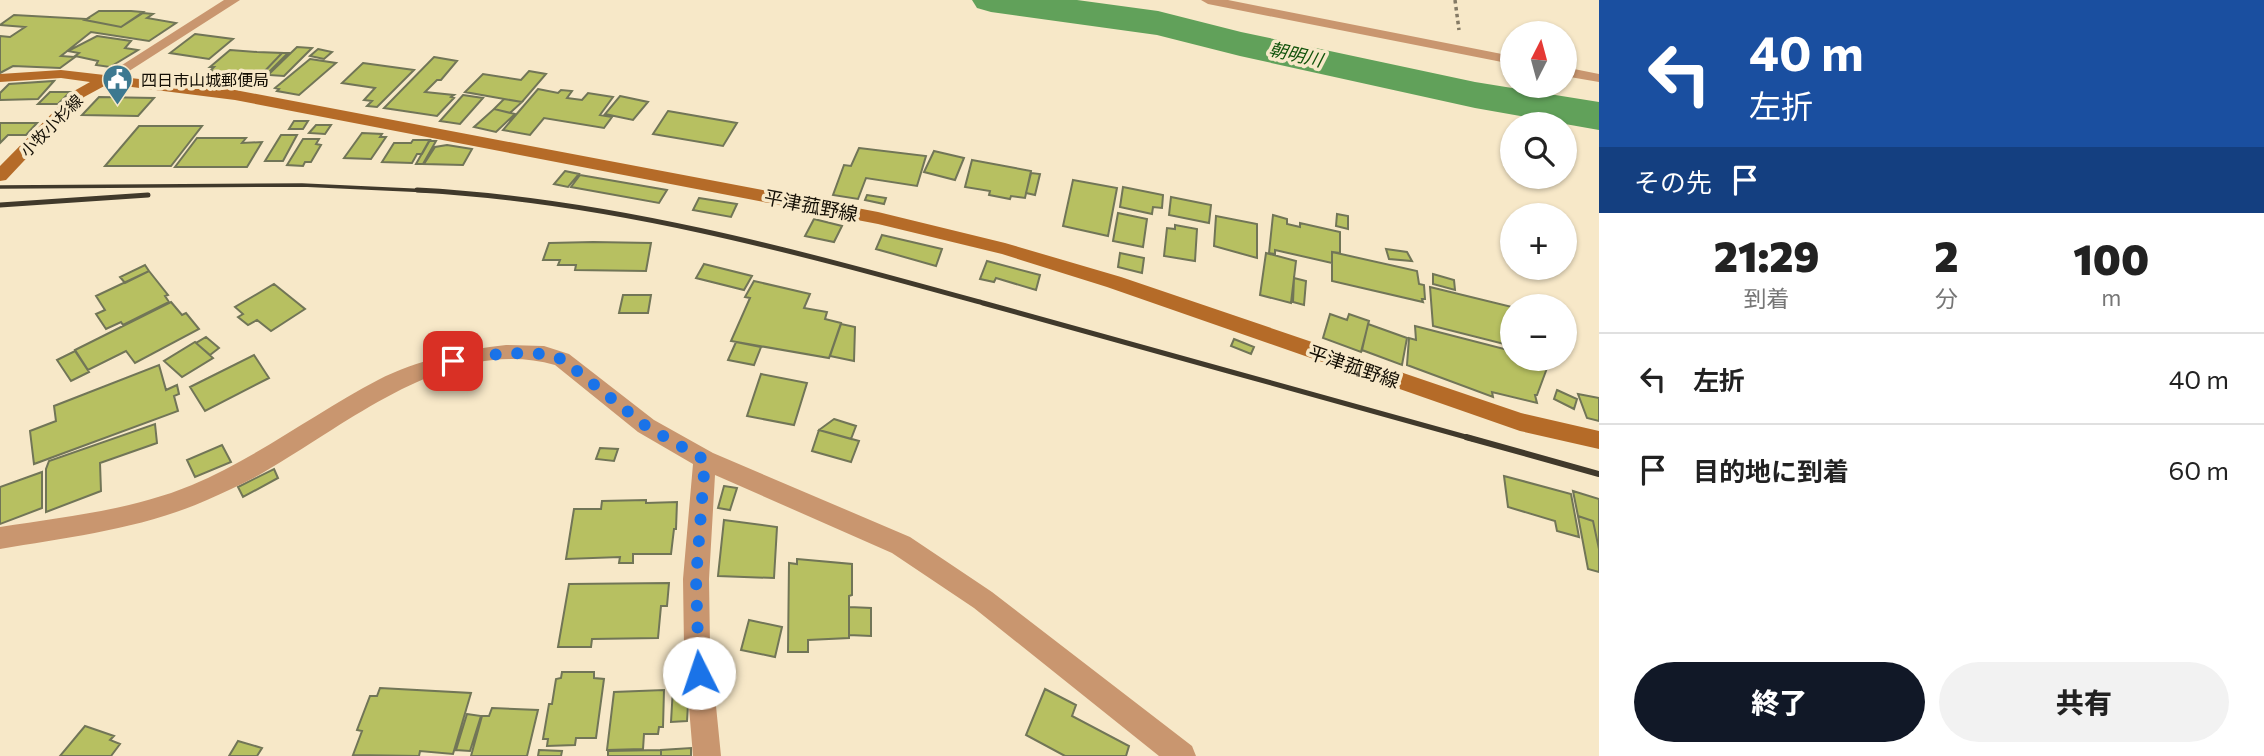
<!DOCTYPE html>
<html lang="ja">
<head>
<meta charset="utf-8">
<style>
  :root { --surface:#fff; --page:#f2f2f2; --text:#222; --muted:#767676; --line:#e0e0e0; --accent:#111827 }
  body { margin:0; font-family:Commissioner,"Noto Sans JP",sans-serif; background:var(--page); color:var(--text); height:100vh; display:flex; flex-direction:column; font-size:26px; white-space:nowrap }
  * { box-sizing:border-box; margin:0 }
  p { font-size:23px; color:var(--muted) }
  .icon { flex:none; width:38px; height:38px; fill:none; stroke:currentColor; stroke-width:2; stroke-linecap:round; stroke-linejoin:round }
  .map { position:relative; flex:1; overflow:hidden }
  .details { display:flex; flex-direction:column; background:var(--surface); width:665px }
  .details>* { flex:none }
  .top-card { background:#1a4fa0; color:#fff; overflow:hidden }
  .needle { width:46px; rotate:6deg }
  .tools { position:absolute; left:1500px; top:21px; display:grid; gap:14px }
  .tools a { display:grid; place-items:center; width:77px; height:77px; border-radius:50%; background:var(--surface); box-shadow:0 2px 5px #0004; font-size:35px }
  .pin { position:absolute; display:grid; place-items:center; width:60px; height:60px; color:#fff; margin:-30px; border-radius:14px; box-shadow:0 4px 10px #0006 }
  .me { position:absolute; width:77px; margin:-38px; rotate:356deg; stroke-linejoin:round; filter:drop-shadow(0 0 5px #0008) }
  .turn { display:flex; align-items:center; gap:24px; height:147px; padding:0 35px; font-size:32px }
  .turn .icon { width:91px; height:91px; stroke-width:2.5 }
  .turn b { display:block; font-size:49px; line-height:60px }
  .then { display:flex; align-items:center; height:66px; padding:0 35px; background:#0003; gap:14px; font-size:26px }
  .eta { display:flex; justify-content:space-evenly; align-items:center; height:119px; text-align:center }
  .eta b { font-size:42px; font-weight:800; line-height:49px }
  .button { display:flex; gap:14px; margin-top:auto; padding:14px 35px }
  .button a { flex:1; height:80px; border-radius:42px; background:var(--accent); color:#fff; font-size:28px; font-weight:800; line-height:80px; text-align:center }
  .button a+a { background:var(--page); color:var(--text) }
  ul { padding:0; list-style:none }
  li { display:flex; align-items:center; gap:21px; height:91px; padding:0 35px; border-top:2px solid var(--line) }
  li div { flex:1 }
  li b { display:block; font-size:26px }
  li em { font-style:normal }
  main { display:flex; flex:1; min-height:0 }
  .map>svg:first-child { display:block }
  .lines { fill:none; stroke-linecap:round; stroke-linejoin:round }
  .river { fill:#61a15a; fill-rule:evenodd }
  .building { fill:#b7c061; stroke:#717557; stroke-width:2 }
  .path { stroke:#847a65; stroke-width:3.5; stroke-dasharray:3.5 3.5; stroke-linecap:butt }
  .minor { fill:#c9966f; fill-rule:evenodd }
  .secondary { fill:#b56b28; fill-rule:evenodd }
  .rail-far2 { stroke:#40392b; stroke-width:3.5 }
  .rail-far1 { stroke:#40392b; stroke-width:5 }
  .rail { stroke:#40392b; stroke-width:6 }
  .route { stroke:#1a73e8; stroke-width:12; stroke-dasharray:0 21.6 }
  .labels { text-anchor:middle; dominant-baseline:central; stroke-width:7; stroke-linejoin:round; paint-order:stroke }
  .far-poi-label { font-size:16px; fill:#140f05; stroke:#f7e8c8; text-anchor:start }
  .far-street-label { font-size:16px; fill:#140f05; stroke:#f7e8c8 }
  .far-water-label { font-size:18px; font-style:italic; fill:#11530b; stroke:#f7e8c8 }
  .street-label { font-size:19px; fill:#140f05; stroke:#f7e8c8 }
</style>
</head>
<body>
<main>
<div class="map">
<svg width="1599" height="756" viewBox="0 0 1599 756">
  <rect width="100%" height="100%" fill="#f7e8c8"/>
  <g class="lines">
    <path class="river" d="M972,0h105l81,11 83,21 234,50 124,20v28l-124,-22 -235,-52 -83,-21 -166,-23 -14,-4z"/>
  </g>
  <path class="building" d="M99,11h32l12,1 -22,15 -36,-7z
    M143,13l10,1 -6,4 29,5 -27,18 -58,-9 -30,24 14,1 -15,11 -47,-2 -13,7v-37l10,1 15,-10 -25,-2 14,-10 73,4 -2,1 36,7z
    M195,34l38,5 -24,20 -39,-6z
    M97,36l34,5 -6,7 13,2 -28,17 -14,-2 2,-4 -23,-5 4,-3 -11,-2z
    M297,47l15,1 -28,28 -16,-1z
    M318,49l14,3 -8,7 -14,-3z
    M230,50l27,2 25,1 -21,22h-30l3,-2 -24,-2 4,-4h-4z
    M282,53h6l-22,22h-5z
    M434,57l23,4 -16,19h-4l-12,12 29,3 -3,2 3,1 -17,18 -53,-8z
    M310,59l26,4 -37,32 -22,-4 2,-2 -4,-1z
    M363,63l51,7 -37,37 -10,-1 5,-5 -8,-1 11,-12 -33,-5z
    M529,71l17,3 -24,28 -57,-10 18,-18 38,6z
    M54,81l-16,18 -38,1v-7l9,-9z
    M538,89l20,4 3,-3 11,1 -5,7 15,2 6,-7 25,4 -13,18 12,2 -8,11 -60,-10 -14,17 -27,-5z
    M50,92h20l-12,12h-20z
    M463,95l20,3 -23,26 -20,-3z
    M620,96l28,6 -15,18 -28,-6z
    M99,97l55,1 -16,18 -56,-1z
    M504,99l18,3 -12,11 -16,-4z
    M494,109l21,5 -19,18 -22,-5z
    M668,111l69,12 -14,23 -70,-12z
    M294,121h14l-5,8h-14z
    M0,123h37l-11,12h-18l-8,8z
    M316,125h15l-6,9 -16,-1z
    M139,126h63l-31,40h-66z
    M362,133l20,1 -2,3h6l-15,22 -27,-1z
    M281,135h16l-14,26h-18z
    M197,138h49l-4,5 20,-1 -15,25h-72z
    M303,139h16l-3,5 5,1 -10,17h-6l-2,4 -16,-1z
    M413,140h17l-8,14h-5l-5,9 -30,-1 12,-19h17z
    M429,141h7l-13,23h-7z
    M447,145l25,4 -9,16 -39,-1 11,-17z
    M859,148l67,8 -9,30 -51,-8 -8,21 -25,-4 11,-30 7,1z
    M934,151l30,7 -9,22 -31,-8z
    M972,160l59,11 -6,27 -14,-2 -1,3 -21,-4 1,-4 -25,-4z
    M565,171l14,3 -11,13 -14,-3z
    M1031,173l9,1 -5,21 -9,-2z
    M580,175l87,15 -8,13 -88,-16z
    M1073,180l44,8 -9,48 -45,-10z
    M1123,187l40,8 -1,13 -9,-1 -1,7 -32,-7z
    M867,195l19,3 -2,6 -19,-4z
    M1171,197l40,8 -2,18 -40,-8z
    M699,198l38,6 -6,13 -38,-7z
    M1118,213l29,6 -4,28 -30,-6z
    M1337,214l11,2v13l-12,-3z
    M1273,215l14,4v5l13,3v-4l40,9v21l-8,-1v11l-57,-13v4l-6,-1z
    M1216,216l41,8v34l-43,-12z
    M814,219l28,7 -8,16 -29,-6z
    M1175,225l22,4 -2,32 -31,-5 3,-28 8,1z
    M882,235l60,14 -6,17 -60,-17z
    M549,243l44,-1 58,1 -5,28 -71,-1 1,-5h-18l2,-5h-17z
    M1386,249l21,3 5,9 -23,-2z
    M1332,252l85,19 2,13 5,1 1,14h-3l1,3 -91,-21z
    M1120,253l24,5 -2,15 -24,-6z
    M1266,253l30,8 -5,42 -31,-8z
    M987,261l53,14 -4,15 -40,-12 -2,4 -14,-3z
    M704,264l48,12 -8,14 -48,-12z
    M145,265l4,6 -24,12 -5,-6z
    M149,271l19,24 -3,1 4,6 -46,23 -2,-3 -15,7 -10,-15 9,-4 -9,-14z
    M1433,274l21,6 1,10 -22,-6z
    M1294,278l12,3 -2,24 -11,-3z
    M754,281l56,13 -6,14 23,4 -2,7 16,4 -12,35 -98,-17 19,-43 -5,-1z
    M274,284l31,25 -34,22 -14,-11 -9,5 -10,-8 5,-3 -8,-7z
    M1430,287l82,20v39l-79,-20z
    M623,295h28l-3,18h-29z
    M171,302l11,13 4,-2 13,16 -64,34 -9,-12 -38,19 -13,-20z
    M1330,314l17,6 2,-6 20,7 -8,31 -38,-14z
    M841,324l14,3 -1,34 -24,-5z
    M1368,324l39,14 -5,27 -40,-15z
    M1415,326l97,25v8l38,1 -13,35h-2l2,8 -45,-11 1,5 -86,-32 2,-27 7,2z
    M206,337l13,11 -9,7 -14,-12z
    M1234,339l20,8 -3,7 -20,-8z
    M195,342l18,16 -31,19 -18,-16z
    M736,342l25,5 -7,18 -26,-5z
    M75,351l14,21 -18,9 -14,-21z
    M254,355l15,23 -64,33 -15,-24z
    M159,365l7,25 11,-5 2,9 -5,2 4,15 -144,53 -4,-33 26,-10 -2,-15z
    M761,374l46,9 -13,42 -47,-9z
    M1557,390l20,9 -3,10 -20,-10z
    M1578,394l21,4v23l-12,-3z
    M834,419l22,7 -5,13 -32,-9z
    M155,424l2,19 -57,20 1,28 -55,21v-43l3,-8z
    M819,430l40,11 -8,21 -39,-11z
    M222,445l9,17 -36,15 -8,-17z
    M600,448l18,1 -4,12 -18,-2z
    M274,469l4,9 -35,19 -5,-10z
    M42,472v36l-42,16v-37z
    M1504,476l67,18 8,43 -22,-6 -2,-10 -47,-14z
    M724,486l13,2 -7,22 -12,-2z
    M1573,491l26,8v50l-6,-28 -15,-5z
    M646,500v3l31,-1 -1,27h-2l-3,25h-38v9h-14l1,-6 -54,2 8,-50h27l1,-8z
    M1578,516l15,5 6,28v23l-11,-3z
    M724,520l53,7 -3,51 -56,-2z
    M797,559l55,5v31l-3,1v42l-41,2v12h-20l1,-89 8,1z
    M669,583l-2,23h-6l-3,32 -66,1 -1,8h-33l11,-63z
    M849,607l22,1v28l-22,-1z
    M749,620l33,7 -7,30 -34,-7z
    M562,672h32v6l10,1 -8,59h-20l-1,7 -28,1 1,-7h-5l6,-35h3l4,-25 5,-1z
    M380,688l91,5 -18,61 -33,-3 -1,5 -66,-1 9,-24 -5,-1 13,-34h7z
    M673,688h16l-2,33 -16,1z
    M1045,689l31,16 -4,11 57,30 -3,10h-61l-39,-21z
    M664,690l-1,37h-4l-1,7h-14l-1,15 -36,1 7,-58z
    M492,708l46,2 -11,46h-56l11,-40h7z
    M467,714l14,2 -11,35 -14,-1z
    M85,726l29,10 -4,4 10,4 -9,12h-51z
    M238,741l24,7 -5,8h-28z
    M691,748v8h-30v-6z
    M539,750l23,1 -1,5h-23z
    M661,750v6h-53v-5z"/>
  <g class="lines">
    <path class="path" d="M1455,0l4,30"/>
    <path class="minor" d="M224,0h16l-128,82 -5,1 -7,-4z
      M1201,0h27l284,56v8l-304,-60z
      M1564,67l35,7v8l-35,-6z
      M506,345l38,1 25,8 85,66 59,33 197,84 82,55 200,154 4,10h-37l-185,-148 -82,-55 -177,-78 -6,104 1,67 11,110h-28l-9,-110 -1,-67 10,-115 -55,-32 -83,-67c-107,-30 -210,62 -296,110 -16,9 -35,17 -52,25 -65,29 -138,37 -207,49v-22c64,-10 132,-17 192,-42 66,-28 123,-72 186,-105 39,-20 85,-30 128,-35z"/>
    <path class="secondary" d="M61,70l174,20 643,122 127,31 116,34 400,136 78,18v18l-79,-18 -413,-144 -105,-33 -124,-30 -643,-124 -127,-16 -24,13 -78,83 -6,1v-15l74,-75 16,-9 -29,-4 -61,4v-8z"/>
    <path class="rail-far2" d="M0,187l302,-2 150,7"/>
    <path class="rail-far1" d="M417,190c194,10 381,62 566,113 163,45 327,91 490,136
      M0,205l148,-10"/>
    <path class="rail" d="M1466,437l133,37"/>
  </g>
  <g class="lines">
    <path class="route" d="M453,361l53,-8 38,1 18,5 84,67 59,34 -9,119 3,94"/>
  </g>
  <defs>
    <symbol id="civic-pin" viewBox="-11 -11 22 30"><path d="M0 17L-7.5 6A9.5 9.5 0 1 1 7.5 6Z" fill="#3d7990" stroke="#f7e8c8"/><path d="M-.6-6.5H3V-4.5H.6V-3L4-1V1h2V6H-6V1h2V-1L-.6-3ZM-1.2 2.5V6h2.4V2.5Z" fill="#fff"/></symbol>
  </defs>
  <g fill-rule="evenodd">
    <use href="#civic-pin" x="100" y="62" width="35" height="47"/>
  </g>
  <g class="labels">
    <g class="far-poi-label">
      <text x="141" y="79">四日市山城郵便局</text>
    </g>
    <g class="far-street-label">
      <text transform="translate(51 125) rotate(-45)">小牧小杉線</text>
    </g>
    <g class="far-water-label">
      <text transform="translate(1296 54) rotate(13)">朝明川</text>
    </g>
    <g class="street-label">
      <text transform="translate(811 205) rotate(11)">平津菰野線</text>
      <text transform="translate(1354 366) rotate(19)">平津菰野線</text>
    </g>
  </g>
</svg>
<div class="tools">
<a><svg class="needle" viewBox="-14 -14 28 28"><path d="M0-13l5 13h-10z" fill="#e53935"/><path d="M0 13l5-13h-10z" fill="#767676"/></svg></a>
<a><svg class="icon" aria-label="search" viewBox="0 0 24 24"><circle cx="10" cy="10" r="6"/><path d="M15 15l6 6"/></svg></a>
<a>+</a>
<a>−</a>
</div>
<div class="pin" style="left:453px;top:361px;background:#d93025"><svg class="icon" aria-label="arrive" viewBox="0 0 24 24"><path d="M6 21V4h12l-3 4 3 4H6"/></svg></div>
<svg class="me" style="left:699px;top:673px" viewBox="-20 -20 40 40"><circle r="19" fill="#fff"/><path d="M0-13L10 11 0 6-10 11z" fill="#1a73e8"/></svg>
</div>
<section class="details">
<div class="top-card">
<div class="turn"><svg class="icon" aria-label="left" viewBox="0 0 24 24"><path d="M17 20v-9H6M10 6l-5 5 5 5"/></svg><div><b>40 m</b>左折</div></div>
<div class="then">その先<svg class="icon" aria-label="arrive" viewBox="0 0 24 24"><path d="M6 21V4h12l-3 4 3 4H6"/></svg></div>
</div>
<div class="eta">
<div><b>21:29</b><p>到着</p></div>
<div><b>2</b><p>分</p></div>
<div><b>100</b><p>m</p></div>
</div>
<ul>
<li><svg class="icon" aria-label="left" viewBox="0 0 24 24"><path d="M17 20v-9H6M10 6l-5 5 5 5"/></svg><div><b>左折</b></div><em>40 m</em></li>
<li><svg class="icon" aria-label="arrive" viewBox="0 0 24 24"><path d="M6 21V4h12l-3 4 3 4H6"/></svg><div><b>目的地に到着</b></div><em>60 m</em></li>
</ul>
<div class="button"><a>終了</a><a>共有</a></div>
</section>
</main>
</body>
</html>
